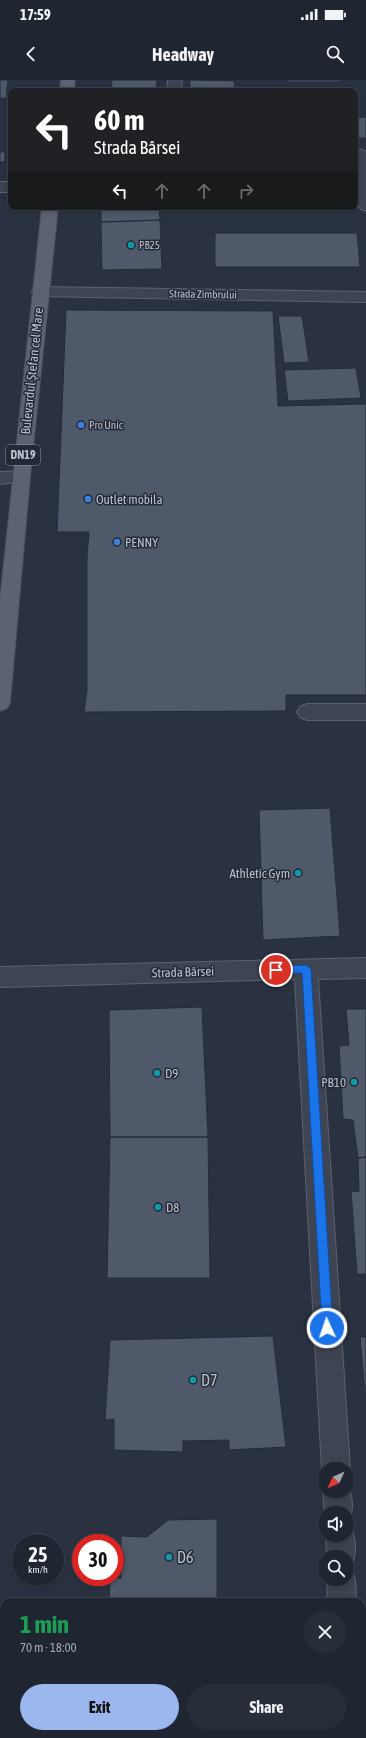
<!DOCTYPE html>
<html lang="en">
<head>
<meta charset="utf-8">
<style>
  :root { --surface:#202631; --page:#282e39; --text:#f1f3f6; --muted:#a2a5ab; --line:#3d434d; --accent:#9cb6ee }
  body { margin:0; font-family:"Asap Condensed",sans-serif; background:var(--page); color:var(--text); height:100vh; display:flex; flex-direction:column; font-size:15px; white-space:nowrap }
  * { box-sizing:border-box; margin:0 }
  p { font-size:13px; color:var(--muted) }
  .icon { flex:none; width:22px; height:22px; fill:none; stroke:currentColor; stroke-width:2; stroke-linecap:round; stroke-linejoin:round }
  .map { position:relative; flex:1; overflow:hidden }
  .panel { position:absolute; left:0px; top:1518px; width:366px; height:140px; display:flex; flex-direction:column; background:var(--surface); border-radius:12px 12px 0 0; box-shadow:0 2px 6px #0003,0 0 0 1px var(--line) }
  .panel>* { flex:none }
  .hud { position:absolute; left:8px; top:8px; width:350px; height:122px; border-radius:8px; box-shadow:0 2px 6px #0003,0 0 0 1px var(--line); background:#202124; color:#fff; overflow:hidden }
  .needle { width:26px; rotate:226deg }
  .buttons { position:absolute; left:318px; top:1382px; display:grid; gap:8px }
  .buttons a { display:grid; place-items:center; width:36px; height:36px; border-radius:50%; background:var(--surface); box-shadow:0 2px 6px #0003,0 0 0 1px var(--line); font-size:20px }
  .speed { position:absolute; left:12px; top:1454px; display:flex; gap:8px; font-size:20px; font-weight:700; text-align:center }
  .speed>* { display:grid; place-content:center; width:52px; height:52px; border-radius:50%; background:var(--surface); box-shadow:0 2px 6px #0003,0 0 0 1px var(--line); line-height:1 }
  .speed small { font-size:10px; font-weight:400 }
  .speed .limit { border:6px solid #d22; background:#fff; color:#111 }
  .pin { position:absolute; display:grid; place-items:center; width:34px; height:34px; color:#fff; margin:-17px; border:2px solid #fff; border-radius:50%; box-shadow:0 1px 4px #0007 }
  .me { position:absolute; width:44px; margin:-22px; rotate:357deg; stroke-linejoin:round; filter:drop-shadow(0 0 3px #0008) }
  .turn { display:flex; align-items:center; gap:14px; height:84px; padding:0 20px; font-size:18px }
  .turn .icon { width:52px; height:52px; stroke-width:2.5 }
  .turn b { display:block; font-size:28px; line-height:34px }
  .lanes { display:flex; align-items:center; height:38px; padding:0 20px; background:#0003; justify-content:center; gap:20px; direction:ltr }
  .lanes .off { opacity:.35 }
  .round { display:grid; place-items:center; flex:none; width:42px; height:42px; border-radius:21px; background:var(--page) }
  .headline { display:flex; align-items:center; justify-content:space-between; height:68px; padding:0 20px }
  h1 { font-size:24px; font-weight:700; line-height:30px; color:#1e9e55 }
  .primary-button { display:flex; gap:8px; margin-top:auto; padding:8px 20px }
  .primary-button a { flex:1; height:46px; border-radius:24px; background:var(--accent); color:#111; font-size:16px; font-weight:700; line-height:46px; text-align:center }
  .primary-button a+a { background:var(--page); color:var(--text) }
  .status { display:flex; justify-content:space-between; align-items:center; height:28px; padding:0 20px; background:var(--surface); direction:ltr }
  .status svg { height:11px; fill:currentColor }
  header { display:flex; justify-content:space-between; align-items:center; height:52px; padding:0 20px; background:var(--surface); font-size:18px; font-weight:700 }
  .map>svg:first-child { display:block }
  .building { fill:#505969; stroke:#252b38 }
  .lines { fill:none; stroke-linecap:round; stroke-linejoin:round }
  .service-casing { stroke:#5c626e; stroke-width:2 }
  .minor-casing { stroke:#5c626e; stroke-width:2 }
  .primary-casing { stroke:#484d5a; stroke-width:2 }
  .service { fill:#3e4451; fill-rule:evenodd }
  .minor { fill:#3e4451; fill-rule:evenodd }
  .primary { fill:#5c6370; fill-rule:evenodd }
  .route { fill:#1a73e8; stroke:#114b97 }
  .culture-dot { fill:#0f9aa8; stroke:#232936; stroke-width:1.5 }
  .shop-dot { fill:#3f7fe0; stroke:#232936; stroke-width:1.5 }
  .labels { text-anchor:middle; dominant-baseline:central; stroke-width:3; stroke-linejoin:round; paint-order:stroke }
  .far-poi-label { font-size:11px; fill:#bbc0cb; stroke:#232936; text-anchor:start }
  .far-street-label { font-size:11px; fill:#bbc0cb; stroke:#232936 }
  .shield { fill:#232936; stroke:#8d939e; stroke-width:1 }
  .shield-label { font-size:12px; font-weight:bold; fill:#bbc0cb }
  .street-label { font-size:13px; fill:#bbc0cb; stroke:#232936 }
  .poi-label { font-size:13px; fill:#bbc0cb; stroke:#232936; text-anchor:start }
  .near-poi-label { font-size:16px; fill:#bbc0cb; stroke:#232936; text-anchor:start }
</style>
</head>
<body>
<div class="status"><b>17:59</b><svg viewBox="0 0 49 12"><path d="M0 12V9h3v3zM5 12V6h3v6zM10 12V3h3v9zM15 12V0h3v12zM26 1h20v11H26zM47 4h2v5h-2z"/></svg></div>
<header><svg class="icon" aria-label="back" viewBox="0 0 24 24"><path d="M15 5l-7 7 7 7"/></svg>Headway<svg class="icon" aria-label="search" viewBox="0 0 24 24"><circle cx="10" cy="10" r="6"/><path d="M15 15l6 6"/></svg></header>
<div class="map">
<svg width="366" height="1658" viewBox="0 0 366 1658">
  <rect width="100%" height="100%" fill="#2a3241"/>
  <path class="building" d="M0,0h8l-2,19 -6,-1z
    M112,0h45l-1,11h-45z
    M190,0l44,1 1,10h-45z
    M287,0h54v2h-53z
    M366,37v21h-11v-20z
    M0,72h5v10h-5z
    M101,127h58l1,13 -59,2z
    M160,140l2,49 -60,1 -1,-48z
    M215,153h142l3,34h-145z
    M66,230l207,1 5,95 88,-2v291h-80v16l-202,1 3,-22v-133l2,-25h-32z
    M278,236h24l7,46 -25,1z
    M356,288l5,30 -73,3 -4,-31z
    M330,728l10,128 -77,4 -4,-130z
    M202,927l6,130h-98l-1,-127z
    M346,929h20v148l-8,1 -5,-38 -10,-1 -4,-73 10,-1z
    M110,1057h98l2,141h-103z
    M366,1077v117h-9l-6,-83 8,1 -1,-34z
    M273,1256l13,111 -57,3v-10l-46,1v11l-69,-2v-31l-9,1 5,-80z
    M360,1257h6v68z
    M217,1439v83h-108l1,-24h11v-42l26,1 21,-17z
    M107,1654h90v4h-90z"/>
  <g class="lines">
    <defs>
      <path id="service" d="M307,624h59v16h-59l-7,-3 -3,-5 3,-5z"/>
      <path id="minor" d="M168,0h14l-1,11h-14z
        M359,69l7,3v59l-5,-2 -3,-3 -3,-26v-30z
        M0,102h11v10h-11z
        M40,207l326,5v10l-332,-6 -2,-4 2,-4z
        M21,391l6,2 3,4 -3,4 -27,3v-12z
        M366,878v20l-48,1 32,490 -3,6v-6h-22v6l-3,-6 -27,-490 -295,8v-20z
        M347,1402c5,13 8,29 0,41v-10h-22v2l-2,-24 2,-4v4h22z
        M347,1444l3,1c6,14 7,28 1,42l-3,1 3,1 4,10 1,23h-28l-1,-23h20v-22h-20l-1,-22h21z
        M330,1654h30v4h-30z"/>
      <path id="primary" d="M61,0h14l-1,11h-14z
        M42,127h16l-28,270 -20,226 -3,5 -7,3v-111z"/>
    </defs>
    <use href="#service" class="service-casing"/>
    <use href="#minor" class="minor-casing"/>
    <use href="#primary" class="primary-casing"/>
    <use href="#service" class="service"/>
    <use href="#minor" class="minor"/>
    <use href="#primary" class="primary"/>
  </g>
  <path class="route" d="M306,885l5,4 22,359 -2,4 -4,2 -3,-2 -2,-4 -20,-355 -26,1 -5,-4 5,-4z"/>
  <g class="culture-dot">
    <circle cx="131" cy="165" r="4"/>
    <circle cx="298" cy="793" r="4"/>
    <circle cx="157" cy="993" r="4"/>
    <circle cx="354" cy="1002" r="4"/>
    <circle cx="158" cy="1127" r="4"/>
    <circle cx="193" cy="1300" r="4"/>
    <circle cx="169" cy="1477" r="4"/>
  </g>
  <g class="shop-dot">
    <circle cx="81" cy="345" r="4"/>
    <circle cx="88" cy="419" r="4"/>
    <circle cx="117" cy="462" r="4"/>
  </g>
  <g class="labels">
    <g class="far-poi-label">
      <text x="139" y="165">PB25</text>
      <text x="89" y="345">Pro Unic</text>
    </g>
    <g class="far-street-label">
      <text transform="translate(203 214) rotate(1)">Strada Zimbrului</text>
    </g>
    <rect class="shield" x="6" y="365" width="34" height="20" rx="3"/>
    <g class="shield-label">
      <text x="23" y="375">DN19</text>
    </g>
    <g class="street-label">
      <text transform="translate(32 291) rotate(-84)">Bulevardul Ștefan cel Mare</text>
      <text transform="translate(183 892) rotate(-2)">Strada Bârsei</text>
    </g>
    <g class="poi-label">
      <text x="96" y="419">Outlet mobila</text>
      <text x="125" y="462">PENNY</text>
      <text x="290" y="793" text-anchor="end">Athletic Gym</text>
      <text x="165" y="993">D9</text>
      <text x="346" y="1002" text-anchor="end">PB10</text>
      <text x="166" y="1127">D8</text>
    </g>
    <g class="near-poi-label">
      <text x="201" y="1300">D7</text>
      <text x="177" y="1477">D6</text>
    </g>
  </g>
</svg>
<div class="buttons">
<a><svg class="needle" viewBox="-14 -14 28 28"><path d="M0-13l5 13h-10z" fill="#e53935"/><path d="M0 13l5-13h-10z" fill="#a2a5ab"/></svg></a>
<a><svg class="icon" aria-label="sound" viewBox="0 0 24 24"><path d="M4 9h4l5-4v14l-5-4H4zM17 9q2 3 0 6"/></svg></a>
<a><svg class="icon" aria-label="search" viewBox="0 0 24 24"><circle cx="10" cy="10" r="6"/><path d="M15 15l6 6"/></svg></a>
</div>
<div class="speed"><div>25<small>km/h</small></div><div class="limit">30</div></div>
<div class="pin" style="left:276px;top:890px;background:#d93025"><svg class="icon" aria-label="arrive" viewBox="0 0 24 24"><path d="M6 21V4h12l-3 4 3 4H6"/></svg></div>
<svg class="me" style="left:327px;top:1248px" viewBox="-20 -20 40 40"><circle r="17" fill="#1a73e8" stroke="#fff" stroke-width="3"/><path d="M0-11L8 9 0 5-8 9z" fill="#fff"/></svg>
<div class="hud">
<div class="turn"><svg class="icon" aria-label="left" viewBox="0 0 24 24"><path d="M17 20v-9H6M10 6l-5 5 5 5"/></svg><div><b>60 m</b>Strada Bârsei</div></div>
<div class="lanes"><svg class="icon" aria-label="left" viewBox="0 0 24 24"><path d="M17 20v-9H6M10 6l-5 5 5 5"/></svg><svg class="icon off" aria-label="ahead" viewBox="0 0 24 24"><path d="M12 20V5M6 11l6-6 6 6"/></svg><svg class="icon off" aria-label="ahead" viewBox="0 0 24 24"><path d="M12 20V5M6 11l6-6 6 6"/></svg><svg class="icon off" aria-label="right" viewBox="0 0 24 24"><path d="M7 20v-9h11M14 6l5 5-5 5"/></svg></div>
</div>
<section class="panel">
<div class="headline"><div><h1>1 min</h1><p>70 m · 18:00</p></div><a class="round"><svg class="icon" aria-label="close" viewBox="0 0 24 24"><path d="M6 6l12 12M18 6L6 18"/></svg></a></div>
<div class="primary-button"><a>Exit</a><a>Share</a></div>
</section>
</div>
</body>
</html>
